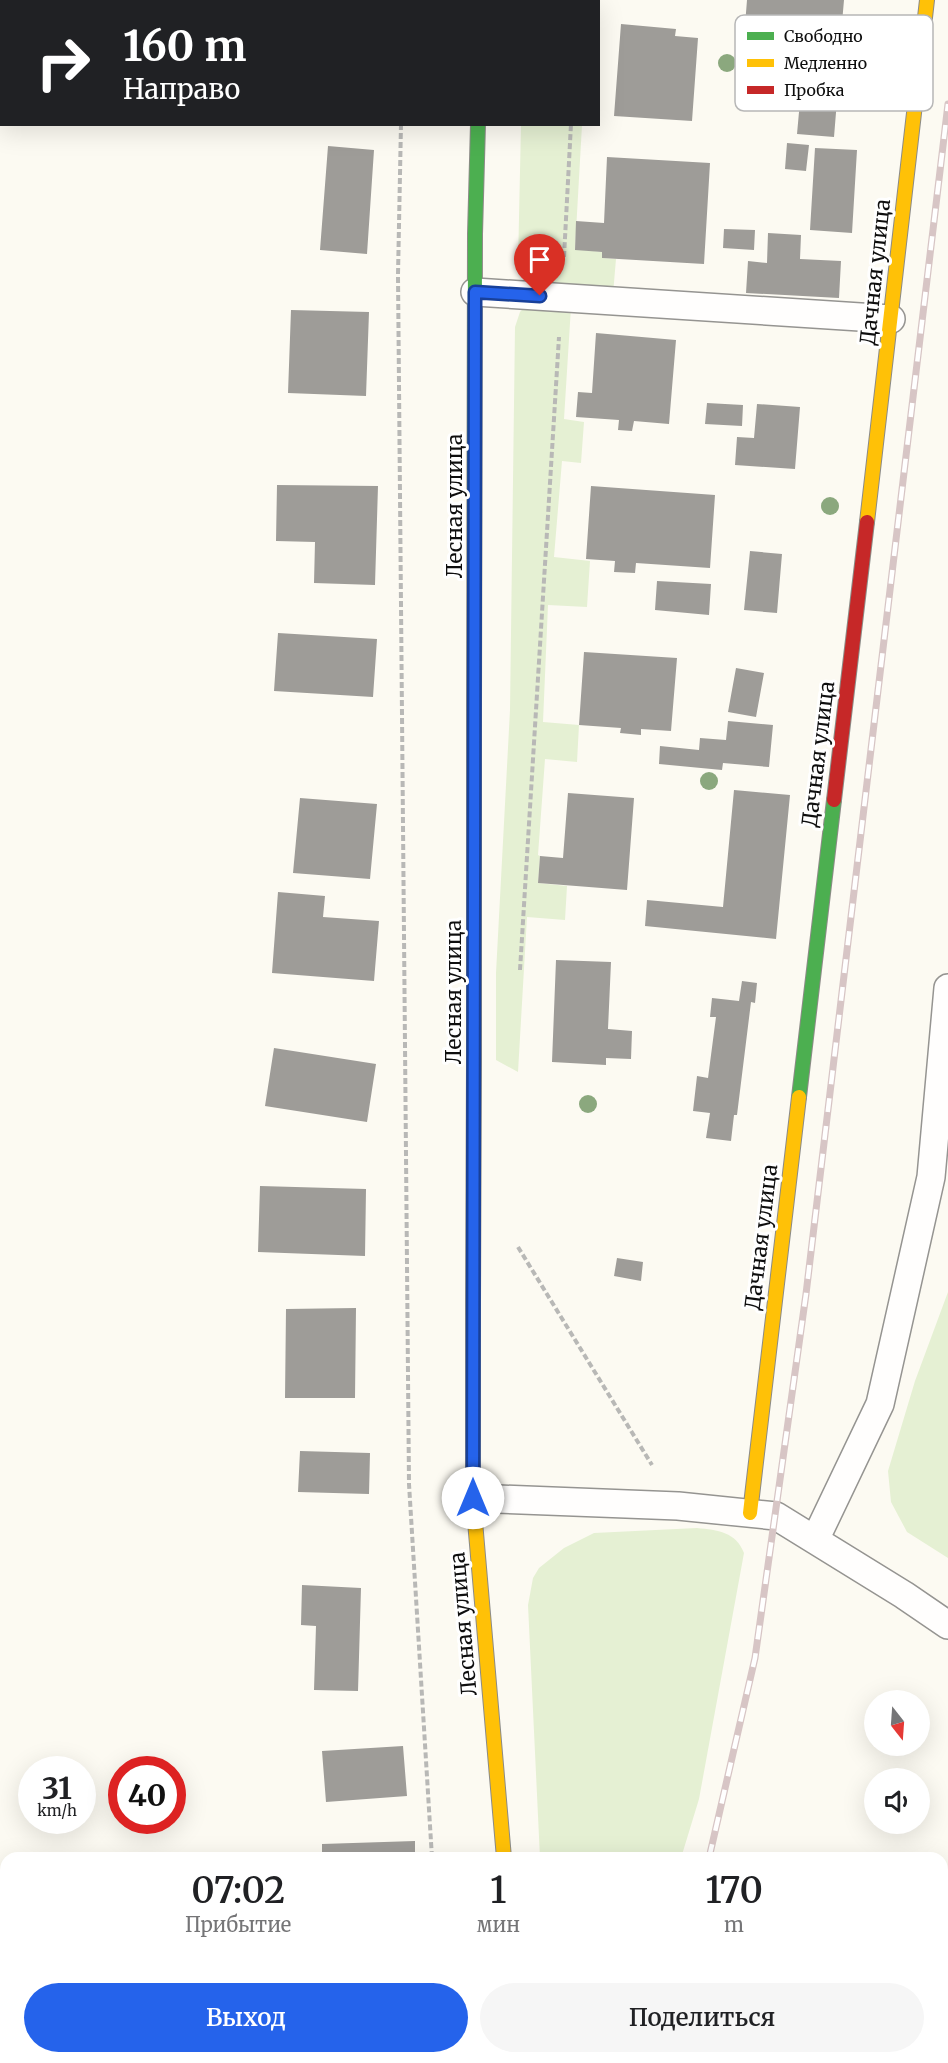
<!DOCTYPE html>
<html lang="ru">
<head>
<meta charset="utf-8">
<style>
  :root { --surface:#fff; --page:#f6f6f6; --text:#202124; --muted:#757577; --accent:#2563eb }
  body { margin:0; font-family:Merriweather,serif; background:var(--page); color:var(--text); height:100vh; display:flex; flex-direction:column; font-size:22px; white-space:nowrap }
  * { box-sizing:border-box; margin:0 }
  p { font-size:20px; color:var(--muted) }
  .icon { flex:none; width:33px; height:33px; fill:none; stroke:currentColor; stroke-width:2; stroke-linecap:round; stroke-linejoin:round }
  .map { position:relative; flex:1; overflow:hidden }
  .drawer { position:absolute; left:0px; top:1852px; width:948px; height:212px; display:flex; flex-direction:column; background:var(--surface); border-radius:18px 18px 0 0; box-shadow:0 6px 24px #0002 }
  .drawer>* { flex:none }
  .top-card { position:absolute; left:0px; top:0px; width:600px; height:126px; box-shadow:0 6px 24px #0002; background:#202124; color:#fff; overflow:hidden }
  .needle { width:39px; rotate:163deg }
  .tools { position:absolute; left:864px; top:1690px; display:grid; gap:12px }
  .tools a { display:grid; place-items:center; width:66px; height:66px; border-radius:50%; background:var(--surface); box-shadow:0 6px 24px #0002; font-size:30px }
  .speed { position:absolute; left:18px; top:1756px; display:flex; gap:12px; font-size:30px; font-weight:700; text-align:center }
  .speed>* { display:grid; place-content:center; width:78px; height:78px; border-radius:50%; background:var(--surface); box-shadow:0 6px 24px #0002; line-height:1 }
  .speed small { font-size:15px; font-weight:400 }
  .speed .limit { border:9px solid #d22; background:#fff; color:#111 }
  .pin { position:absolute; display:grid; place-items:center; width:51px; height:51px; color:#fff; margin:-62px -26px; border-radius:50% 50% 50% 0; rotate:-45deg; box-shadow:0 0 6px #0007 }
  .pin .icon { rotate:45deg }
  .me { position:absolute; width:66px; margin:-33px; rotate:0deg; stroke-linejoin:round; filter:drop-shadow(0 0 4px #0008) }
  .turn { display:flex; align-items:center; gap:21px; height:126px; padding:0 24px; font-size:27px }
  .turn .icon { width:78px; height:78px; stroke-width:2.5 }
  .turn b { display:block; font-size:42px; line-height:51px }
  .eta { display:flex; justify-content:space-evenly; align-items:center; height:102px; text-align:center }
  .eta b { font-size:36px; font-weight:600; line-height:42px }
  .action { display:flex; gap:12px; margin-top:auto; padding:12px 24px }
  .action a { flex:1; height:69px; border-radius:36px; background:var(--accent); color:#fff; font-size:24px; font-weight:600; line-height:69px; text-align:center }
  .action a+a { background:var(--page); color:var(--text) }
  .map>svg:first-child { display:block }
  .green { fill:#e5f0d3 }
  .building { fill:#9e9c98 }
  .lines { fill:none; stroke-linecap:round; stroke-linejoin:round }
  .lane-casing { stroke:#959491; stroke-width:30 }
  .fast-casing { stroke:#8c8b87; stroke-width:16 }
  .slow-casing { stroke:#8c8b87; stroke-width:16 }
  .jam-casing { stroke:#8c8b87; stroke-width:16 }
  .path { stroke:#b8b8b6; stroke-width:4; stroke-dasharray:6 3; stroke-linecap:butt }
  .lane { stroke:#fffefd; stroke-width:27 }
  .fast { stroke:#4caf50; stroke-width:14 }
  .slow { stroke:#ffc107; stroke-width:14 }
  .jam { stroke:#c62828; stroke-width:14 }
  .rail-casing { stroke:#d7c5c5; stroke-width:7 }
  .rail { stroke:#fff; stroke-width:4.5; stroke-dasharray:14; stroke-linecap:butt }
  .tree { fill:#8ba87e }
  .route-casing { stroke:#184099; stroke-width:15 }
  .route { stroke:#2563eb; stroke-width:10 }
  .labels { text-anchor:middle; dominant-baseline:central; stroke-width:6; stroke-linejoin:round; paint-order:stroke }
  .street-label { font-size:21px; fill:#0e0e0e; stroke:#fff }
  .key { fill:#fff; stroke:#b7b7b7; stroke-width:1.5 }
  .key-label { font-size:16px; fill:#0e0e0e }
</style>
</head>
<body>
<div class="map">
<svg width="948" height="2063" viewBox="0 0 948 2063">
  <rect width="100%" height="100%" fill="#fcfaf2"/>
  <path class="green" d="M521,125h61l-7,124 27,3v6l14,1 -3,35 -81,-11 -5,-4 -9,-15z
    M527,304l44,3 -7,112 20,3 -3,41 -19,-2 -8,96 36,4 -3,46 -39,-2 -5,117 36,3 -2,37 -32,-3 -7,96 2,1 -2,27 29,3 -2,34 -38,-3 -9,155 -22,-12v-87l14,-263 5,-383 5,-15z
    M948,1292v266l-41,-26 -16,-30 -3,-31 27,-90z
    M697,1528c21,2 39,4 47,25l-45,246 -18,59h-141l-12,-253 5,-27 6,-10 25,-20 30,-15z
    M540,2058h81l-2,5h-80z"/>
  <path class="building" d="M747,0h97l-4,46 -96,-8z
    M621,24l55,5 -1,7 23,2 -6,83 -78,-5z
    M810,85l28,3 -4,49 -37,-3 3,-33h9z
    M787,143l22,2 -3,26 -21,-2z
    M328,146l46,4 -7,104 -47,-4z
    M815,148l42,2 -5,83 -42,-3z
    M607,157l103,6 -6,101 -102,-6v-6l-27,-2 1,-29 28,2z
    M724,229l31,1 -1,20 -31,-2z
    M768,233l33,2 -1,24 41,2 -2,37 -93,-5 2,-32 19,2z
    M291,310l78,2 -3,84 -78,-3z
    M596,333l80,7 -7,84 -35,-3 -2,10 -14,-1 1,-10 -43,-3 2,-25 14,1z
    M707,403l36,2 -1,21 -37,-2z
    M757,404l43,3 -5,62 -60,-4 2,-28 17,1z
    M277,485l101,1 -3,99 -61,-2 1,-41 -39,-1z
    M591,486l124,9 -5,73 -74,-5 -1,10 -21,-1 1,-11 -29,-2z
    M750,551l32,3 -5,59 -33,-3z
    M657,581l54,3 -2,31 -54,-5z
    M278,633l99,6 -4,58 -99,-6z
    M584,652l93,6 -6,73 -30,-2v6l-21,-2 1,-5 -42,-3z
    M736,668l28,5 -8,44 -28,-5z
    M728,721l45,4 -4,42 -46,-4 -1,7 -63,-6 1,-18 39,4 1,-12 26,2z
    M734,790l56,5 -14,144 -131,-13 2,-26 76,7z
    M568,793l66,5 -7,92 -89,-7 2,-27 23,2z
    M300,798l77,6 -7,75 -77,-6z
    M278,892l47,4 -2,21 56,4 -5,60 -102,-8z
    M556,960l55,2 -3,67 24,2 -1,28 -25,-1v7l-54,-3z
    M742,981l15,2 -2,20 -4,-1 -14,113h-3l-3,26 -25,-3 4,-25 -17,-2 4,-35 11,2 8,-61h-6l2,-19 27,3z
    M274,1048l102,16 -9,58 -102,-16z
    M260,1186l106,3 -1,67 -107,-4z
    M617,1258l26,4 -2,19 -27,-5z
    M356,1308l-1,90h-70l1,-89z
    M300,1451l70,2 -1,41 -71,-2z
    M302,1585l59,3 -3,103 -44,-1 2,-64 -15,-1z
    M403,1746l4,50 -81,6 -4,-51z
    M415,1841v17h-93v-14z
    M341,2058h71l-1,5 -70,-3z"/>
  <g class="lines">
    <defs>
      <path id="lane" d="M475,292l416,27
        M473,1498l205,8 98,10 128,79 44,30
        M815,1540l65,-136 51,-227 17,-189"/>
      <path id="fast" d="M481,0v2
        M474,708l1,-474 3,-110
        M799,1097l35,-297"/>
      <path id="slow" d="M867,522l60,-522
        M474,1061v-353
        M473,1303v195l31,360
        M750,1513l49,-416
        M518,2063l1,-5"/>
      <path id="jam" d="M834,800l33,-278
        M473,1303l1,-242"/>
    </defs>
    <use href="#lane" class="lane-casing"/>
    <use href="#fast" class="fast-casing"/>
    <use href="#slow" class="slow-casing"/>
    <use href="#jam" class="jam-casing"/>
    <path class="path" d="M403,2v-2
      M578,2v-2
      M401,124l-3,151 11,1209 23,374
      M564,257l7,-133
      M520,970l39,-633
      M518,1247l134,218
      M429,2063v-5"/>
    <use href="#lane" class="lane"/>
    <use href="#fast" class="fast"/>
    <use href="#slow" class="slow"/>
    <use href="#jam" class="jam"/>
    <defs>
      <path id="rail" d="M709,1858l46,-200 51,-364 142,-1190
        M653,2063l1,-5"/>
    </defs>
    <use href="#rail" class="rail-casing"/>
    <use href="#rail" class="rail"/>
  </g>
  <g class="tree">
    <circle cx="727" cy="63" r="9"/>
    <circle cx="830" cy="506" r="9"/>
    <circle cx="709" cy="781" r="9"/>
    <circle cx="588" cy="1104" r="9"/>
  </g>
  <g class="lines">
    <defs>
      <path id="route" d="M473,1498l2,-1206 65,4"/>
    </defs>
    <use href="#route" class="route-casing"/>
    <use href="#route" class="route"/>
  </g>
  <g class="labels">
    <g class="street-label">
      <text transform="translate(875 272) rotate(-84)">Дачная улица</text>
      <text transform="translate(454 506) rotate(-90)">Лесная улица</text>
      <text transform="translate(818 754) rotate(-83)">Дачная улица</text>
      <text transform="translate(453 992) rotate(-90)">Лесная улица</text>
      <text transform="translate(761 1237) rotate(-83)">Дачная улица</text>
      <text transform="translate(463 1624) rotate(-95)">Лесная улица</text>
    </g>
  </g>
  <rect x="735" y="15" width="198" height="96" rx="9" class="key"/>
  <rect x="747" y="32" width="27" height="8" fill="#4caf50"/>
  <rect x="747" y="59" width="27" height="8" fill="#ffc107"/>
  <rect x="747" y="86" width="27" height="8" fill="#c62828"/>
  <g class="key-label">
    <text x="784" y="42">Свободно</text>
    <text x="784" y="69">Медленно</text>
    <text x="784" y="96">Пробка</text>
  </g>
</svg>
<div class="tools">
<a><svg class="needle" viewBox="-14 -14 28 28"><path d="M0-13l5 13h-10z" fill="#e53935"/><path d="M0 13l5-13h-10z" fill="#757577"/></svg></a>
<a><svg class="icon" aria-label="sound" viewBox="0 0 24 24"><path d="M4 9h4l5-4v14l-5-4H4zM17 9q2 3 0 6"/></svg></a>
</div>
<div class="speed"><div>31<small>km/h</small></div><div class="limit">40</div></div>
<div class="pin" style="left:540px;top:296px;background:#d93025"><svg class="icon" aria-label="arrive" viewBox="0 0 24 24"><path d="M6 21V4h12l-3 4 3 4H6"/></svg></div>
<svg class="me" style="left:473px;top:1498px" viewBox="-20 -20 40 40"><circle r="19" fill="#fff"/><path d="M0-13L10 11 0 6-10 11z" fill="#2563eb"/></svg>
<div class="top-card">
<div class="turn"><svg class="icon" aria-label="right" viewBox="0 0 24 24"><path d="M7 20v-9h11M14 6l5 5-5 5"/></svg><div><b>160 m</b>Направо</div></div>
</div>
<section class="drawer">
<div class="eta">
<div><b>07:02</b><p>Прибытие</p></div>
<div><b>1</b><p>мин</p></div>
<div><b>170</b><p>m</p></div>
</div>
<div class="action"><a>Выход</a><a>Поделиться</a></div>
</section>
</div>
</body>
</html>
